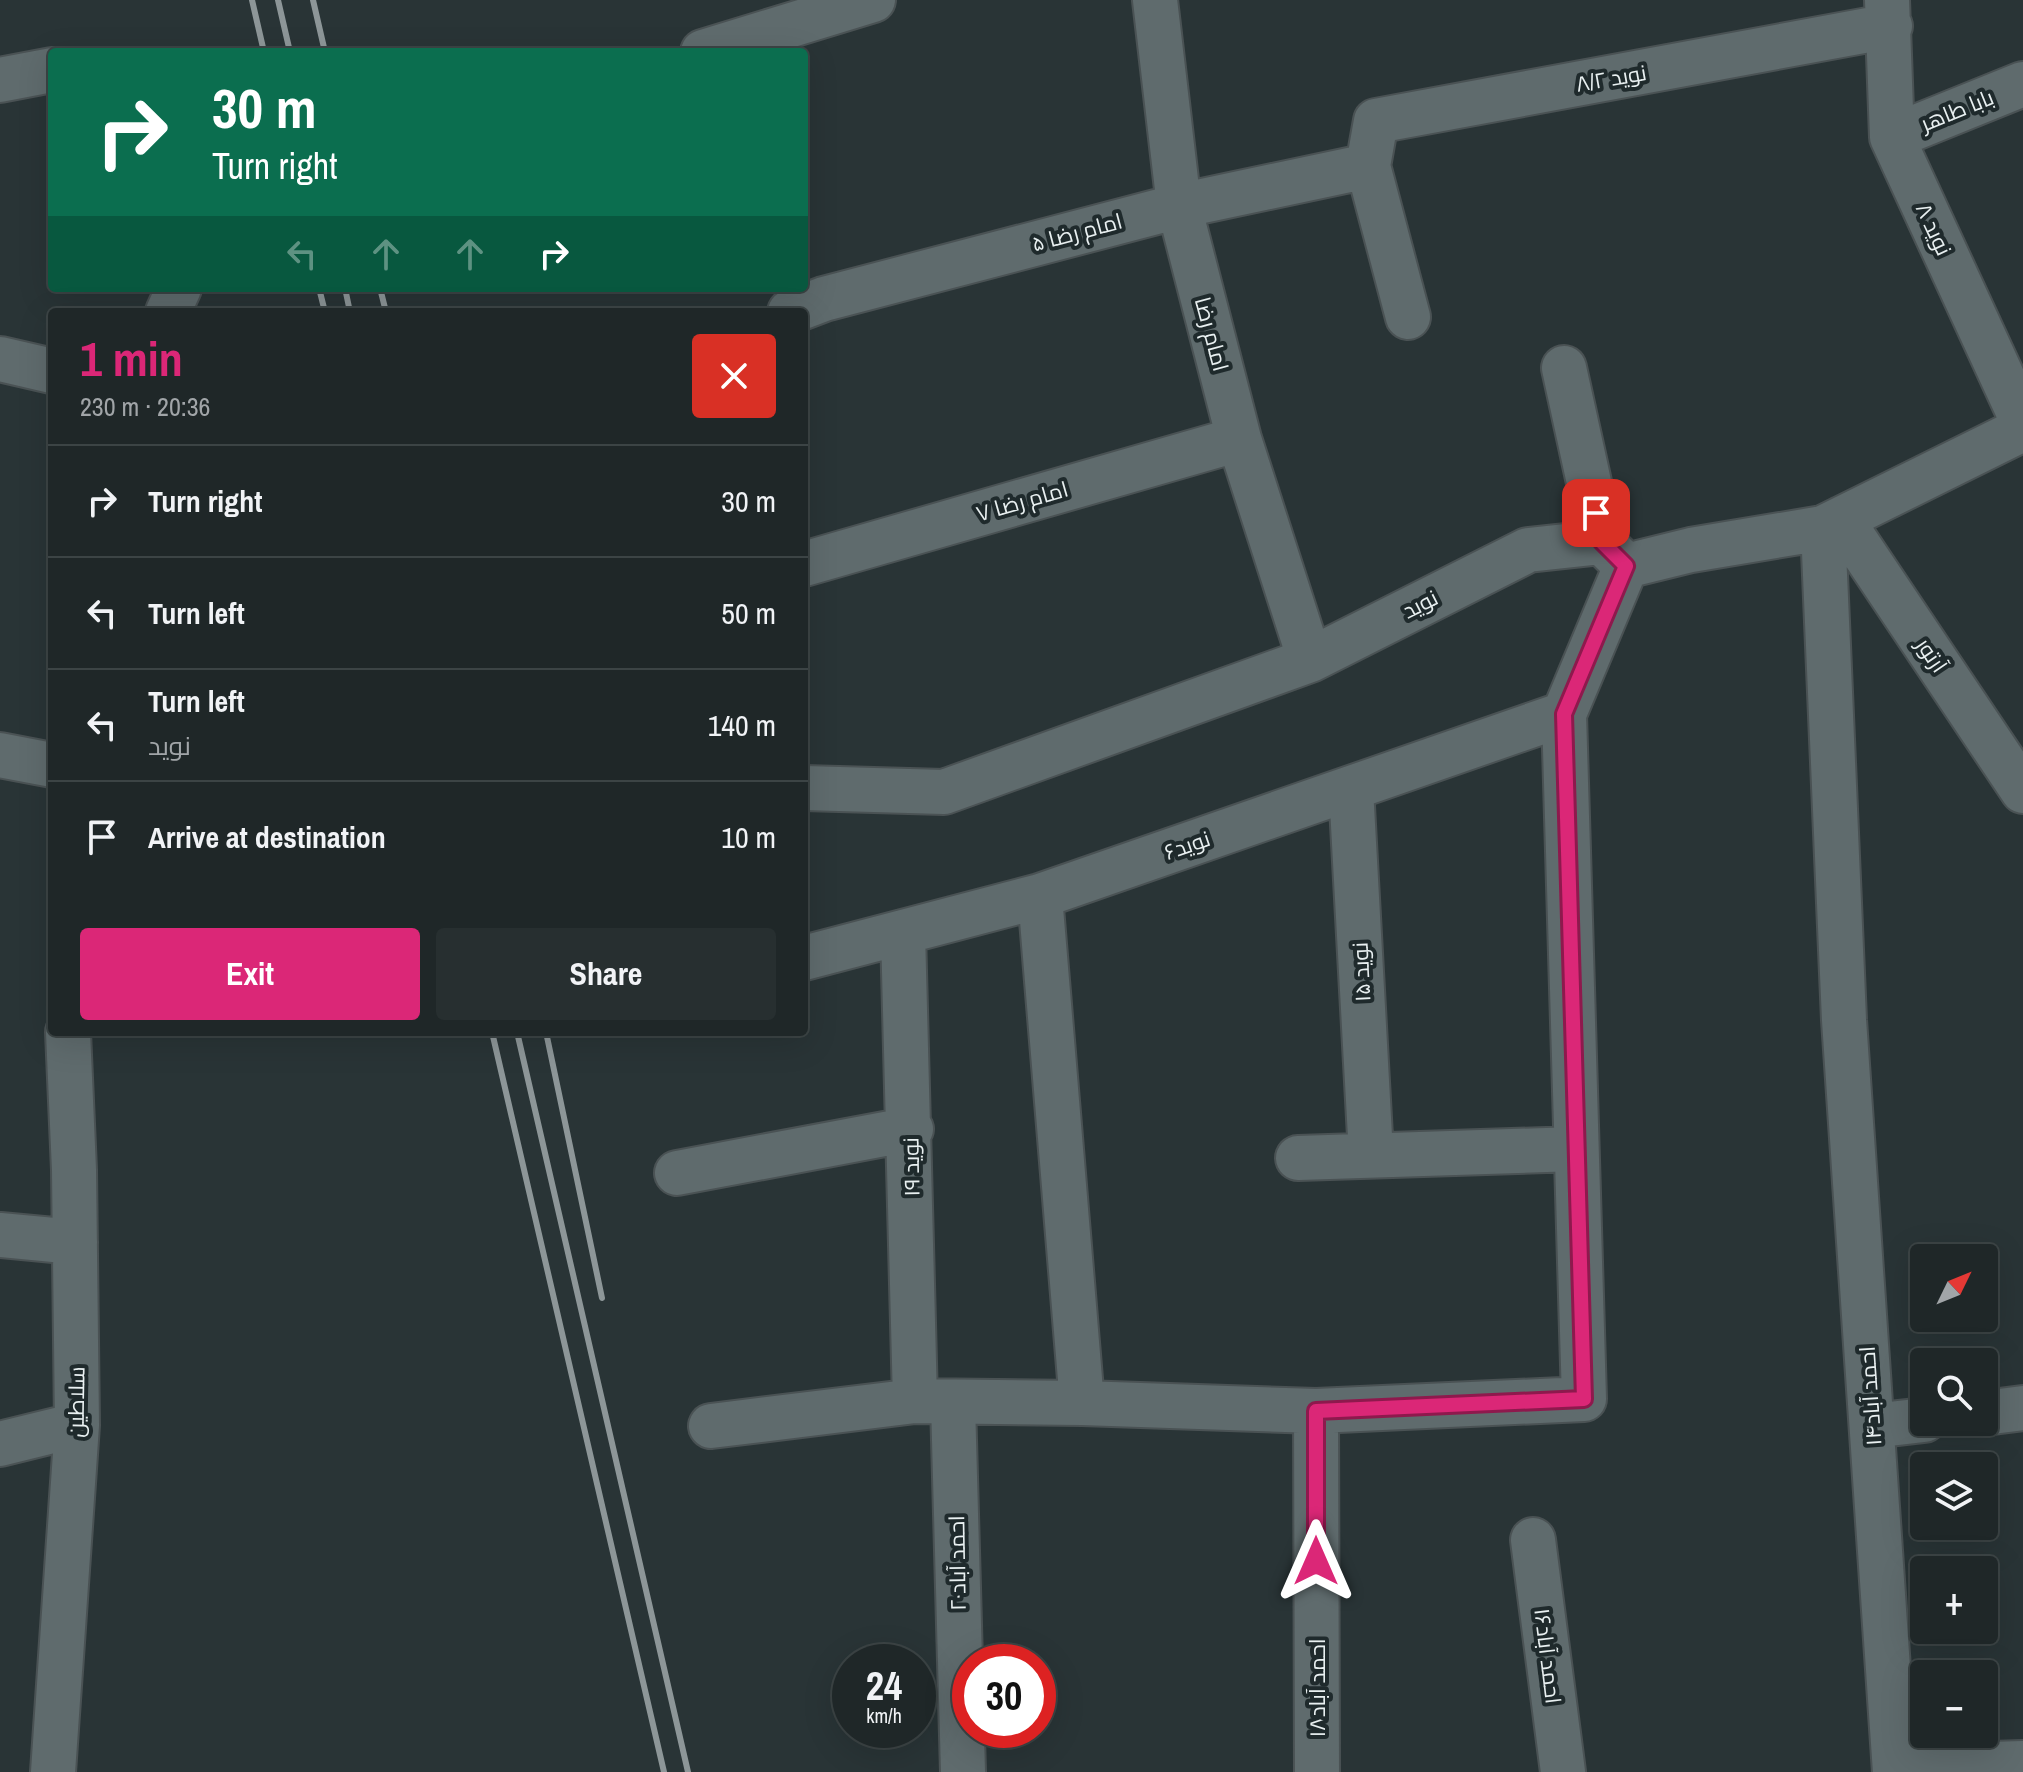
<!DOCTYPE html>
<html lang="en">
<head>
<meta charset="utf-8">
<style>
  :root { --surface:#1f2728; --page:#272f30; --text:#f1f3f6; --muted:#a1a5a8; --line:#3c4445; --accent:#db2777 }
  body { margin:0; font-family:"Archivo Narrow",Cairo,sans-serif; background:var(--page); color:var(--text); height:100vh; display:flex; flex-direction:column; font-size:30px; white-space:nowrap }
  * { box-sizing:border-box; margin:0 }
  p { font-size:26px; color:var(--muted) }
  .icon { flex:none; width:44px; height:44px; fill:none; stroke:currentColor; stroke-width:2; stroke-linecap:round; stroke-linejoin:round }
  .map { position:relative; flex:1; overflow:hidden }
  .side { position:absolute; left:48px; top:308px; width:760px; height:728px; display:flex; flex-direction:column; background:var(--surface); border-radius:8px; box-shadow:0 8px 32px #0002,0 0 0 2px var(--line) }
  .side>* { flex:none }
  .top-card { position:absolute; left:48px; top:48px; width:760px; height:244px; border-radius:8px; box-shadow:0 8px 32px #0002,0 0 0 2px var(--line); background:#0b6e4f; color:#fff; overflow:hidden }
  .needle { width:52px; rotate:47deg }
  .controls { position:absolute; left:1910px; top:1244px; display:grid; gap:16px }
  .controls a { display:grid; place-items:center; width:88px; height:88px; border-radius:8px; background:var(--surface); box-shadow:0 8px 32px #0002,0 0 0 2px var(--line); font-size:40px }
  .speed { position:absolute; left:832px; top:1644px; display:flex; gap:16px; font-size:40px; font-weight:700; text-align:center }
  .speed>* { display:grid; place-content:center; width:104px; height:104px; border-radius:50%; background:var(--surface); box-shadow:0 8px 32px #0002,0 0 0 2px var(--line); line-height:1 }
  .speed small { font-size:20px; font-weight:400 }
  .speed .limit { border:12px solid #d22; background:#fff; color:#111 }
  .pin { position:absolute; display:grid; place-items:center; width:68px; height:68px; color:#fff; margin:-34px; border-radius:16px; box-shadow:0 4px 12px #0006 }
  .me { position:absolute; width:88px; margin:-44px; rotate:0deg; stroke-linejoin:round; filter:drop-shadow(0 0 6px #0008) }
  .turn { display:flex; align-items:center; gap:28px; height:168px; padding:0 32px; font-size:36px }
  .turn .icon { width:104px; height:104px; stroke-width:2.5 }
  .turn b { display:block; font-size:56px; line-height:68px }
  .lanes { display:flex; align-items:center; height:76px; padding:0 32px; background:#0003; justify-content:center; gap:40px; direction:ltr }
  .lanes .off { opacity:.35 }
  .round { display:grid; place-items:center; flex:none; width:84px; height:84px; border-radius:8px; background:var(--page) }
  .summary { display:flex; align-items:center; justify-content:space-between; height:136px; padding:0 32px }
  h1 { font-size:48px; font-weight:700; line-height:60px; color:var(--accent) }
  .cta { display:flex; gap:16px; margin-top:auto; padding:16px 32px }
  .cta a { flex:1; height:92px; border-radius:8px; background:var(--accent); color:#fff; font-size:32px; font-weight:700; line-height:92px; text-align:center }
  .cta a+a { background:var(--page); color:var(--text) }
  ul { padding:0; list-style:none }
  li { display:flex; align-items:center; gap:24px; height:112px; padding:0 32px; border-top:2px solid var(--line) }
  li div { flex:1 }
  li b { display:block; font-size:30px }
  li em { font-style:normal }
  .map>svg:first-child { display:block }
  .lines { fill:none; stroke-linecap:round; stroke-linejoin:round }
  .street-casing { stroke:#4a5254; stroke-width:48 }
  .street { stroke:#5f6b6d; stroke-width:44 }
  .rail { stroke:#8d9698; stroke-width:6 }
  .route-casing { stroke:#8e194d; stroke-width:20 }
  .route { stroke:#db2777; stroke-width:14 }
  .labels { text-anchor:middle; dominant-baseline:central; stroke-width:8; stroke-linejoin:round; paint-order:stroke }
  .street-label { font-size:22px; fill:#e9f0f1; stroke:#1f2a2c }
</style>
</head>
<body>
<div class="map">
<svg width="2023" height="1772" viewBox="0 0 2023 1772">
  <rect width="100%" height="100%" fill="#293436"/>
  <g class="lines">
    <defs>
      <path id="street" d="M1155,0l24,206 60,233 71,221
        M1887,0l5,137 131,285
        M703,52l170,-52
        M0,80l52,-10
        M1892,137l131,-53
        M168,312l11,-24
        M790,312l34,-13 355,-93 189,-40
        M1408,317l-40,-151 8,-45 514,-95
        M0,359l52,12
        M1564,368l38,174
        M1841,519l182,272
        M1823,528l21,492 51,752
        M804,564l435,-125
        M0,755l52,10
        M804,788l140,4 366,-132 218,-110 74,-8 24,24 65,-16 132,-22 200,-99
        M1351,788l20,367
        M1040,896l42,507
        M903,932l12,469
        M804,958l236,-62 524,-182
        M1298,1158l278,-9
        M677,1173l234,-44
        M0,1235l75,7
        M953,1403l10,369
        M1316,1411l1,361
        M1984,1413l39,-5
        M711,1426l204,-25 167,2 234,8 268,-12 -20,-685 62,-148
        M1872,1426l52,-6
        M0,1444l77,-19
        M1533,1540l30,232
        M1895,1767l128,-4
        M53,1772l24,-347 -3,-255 -6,-138"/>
    </defs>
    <use href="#street" class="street-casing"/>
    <use href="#street" class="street"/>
    <path class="rail" d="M252,0l12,52
      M278,0l12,52
      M313,0l12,52
      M319,288l6,24
      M345,288l5,24
      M380,288l6,24
      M492,1032l172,740
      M517,1032l171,740
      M546,1032l56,266"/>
  </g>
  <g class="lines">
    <defs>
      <path id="route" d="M1316,1561v-150l268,-12 -20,-685 62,-148 -24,-24 -6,-29"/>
    </defs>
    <use href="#route" class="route-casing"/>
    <use href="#route" class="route"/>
  </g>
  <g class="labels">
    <g class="street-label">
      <text transform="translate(1611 78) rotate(-10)">نوید ۸/۲</text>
      <text transform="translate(1957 110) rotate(-22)">بابا طاهر</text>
      <text transform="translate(1934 229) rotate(65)">نوید ۸</text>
      <text transform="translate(1077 232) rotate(-15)">امام رضا ۵</text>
      <text transform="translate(1212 334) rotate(75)">امام رضا</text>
      <text transform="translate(1022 501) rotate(-16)">امام رضا ۷</text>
      <text transform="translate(1420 604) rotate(-27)">نوید</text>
      <text transform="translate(1932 655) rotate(56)">آرتور</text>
      <text transform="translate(1187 845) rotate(-19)">نوید۶</text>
      <text transform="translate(1361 972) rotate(-93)">نوید ۱۵</text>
      <text transform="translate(911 1167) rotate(-91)">نوید ۱۹</text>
      <text transform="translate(1870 1396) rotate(-94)">احمد آباد۱۴</text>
      <text transform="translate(76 1402) rotate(-89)">سلاطین</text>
      <text transform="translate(957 1563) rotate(-91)">احمد آباد۲۰</text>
      <text transform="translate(1548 1656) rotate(83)">احمد آباد۱۶</text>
      <text transform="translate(1317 1688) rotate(-90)">احمد آباد۱۸</text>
    </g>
  </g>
</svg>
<div class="controls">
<a><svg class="needle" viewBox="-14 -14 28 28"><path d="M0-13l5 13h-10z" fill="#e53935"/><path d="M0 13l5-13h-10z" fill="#a1a5a8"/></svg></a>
<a><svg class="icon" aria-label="search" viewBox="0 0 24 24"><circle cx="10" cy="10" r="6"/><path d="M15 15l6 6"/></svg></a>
<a><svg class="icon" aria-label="layers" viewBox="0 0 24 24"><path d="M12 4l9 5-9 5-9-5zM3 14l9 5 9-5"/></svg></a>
<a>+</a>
<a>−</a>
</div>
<div class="speed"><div>24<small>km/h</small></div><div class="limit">30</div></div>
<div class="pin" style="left:1596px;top:513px;background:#d93025"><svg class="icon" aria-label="arrive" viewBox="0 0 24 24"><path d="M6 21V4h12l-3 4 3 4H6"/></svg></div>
<svg class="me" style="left:1316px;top:1561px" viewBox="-20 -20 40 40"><path d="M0-17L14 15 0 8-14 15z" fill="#db2777" stroke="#fff" stroke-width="4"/></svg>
<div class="top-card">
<div class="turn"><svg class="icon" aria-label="right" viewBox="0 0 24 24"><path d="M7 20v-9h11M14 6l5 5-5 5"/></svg><div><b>30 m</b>Turn right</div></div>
<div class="lanes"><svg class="icon off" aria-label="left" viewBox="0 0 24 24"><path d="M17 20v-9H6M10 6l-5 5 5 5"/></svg><svg class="icon off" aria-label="ahead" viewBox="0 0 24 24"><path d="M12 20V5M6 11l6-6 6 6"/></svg><svg class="icon off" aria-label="ahead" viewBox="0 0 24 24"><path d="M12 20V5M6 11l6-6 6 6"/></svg><svg class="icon" aria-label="right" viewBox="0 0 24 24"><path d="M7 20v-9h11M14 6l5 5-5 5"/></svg></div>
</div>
<section class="side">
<div class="summary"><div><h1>1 min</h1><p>230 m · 20:36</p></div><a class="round" style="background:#d93025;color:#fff"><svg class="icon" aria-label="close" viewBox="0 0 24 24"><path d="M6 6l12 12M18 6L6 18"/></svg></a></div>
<ul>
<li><svg class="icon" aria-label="right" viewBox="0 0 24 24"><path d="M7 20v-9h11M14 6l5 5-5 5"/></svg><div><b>Turn right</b></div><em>30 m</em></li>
<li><svg class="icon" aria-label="left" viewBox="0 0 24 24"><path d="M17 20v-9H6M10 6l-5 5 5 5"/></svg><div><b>Turn left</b></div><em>50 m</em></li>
<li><svg class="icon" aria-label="left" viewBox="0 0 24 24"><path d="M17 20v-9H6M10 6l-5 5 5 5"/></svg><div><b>Turn left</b><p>نوید</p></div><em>140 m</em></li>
<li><svg class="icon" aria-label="arrive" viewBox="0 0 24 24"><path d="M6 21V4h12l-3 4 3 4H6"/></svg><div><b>Arrive at destination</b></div><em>10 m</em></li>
</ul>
<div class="cta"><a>Exit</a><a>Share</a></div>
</section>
</div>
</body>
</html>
